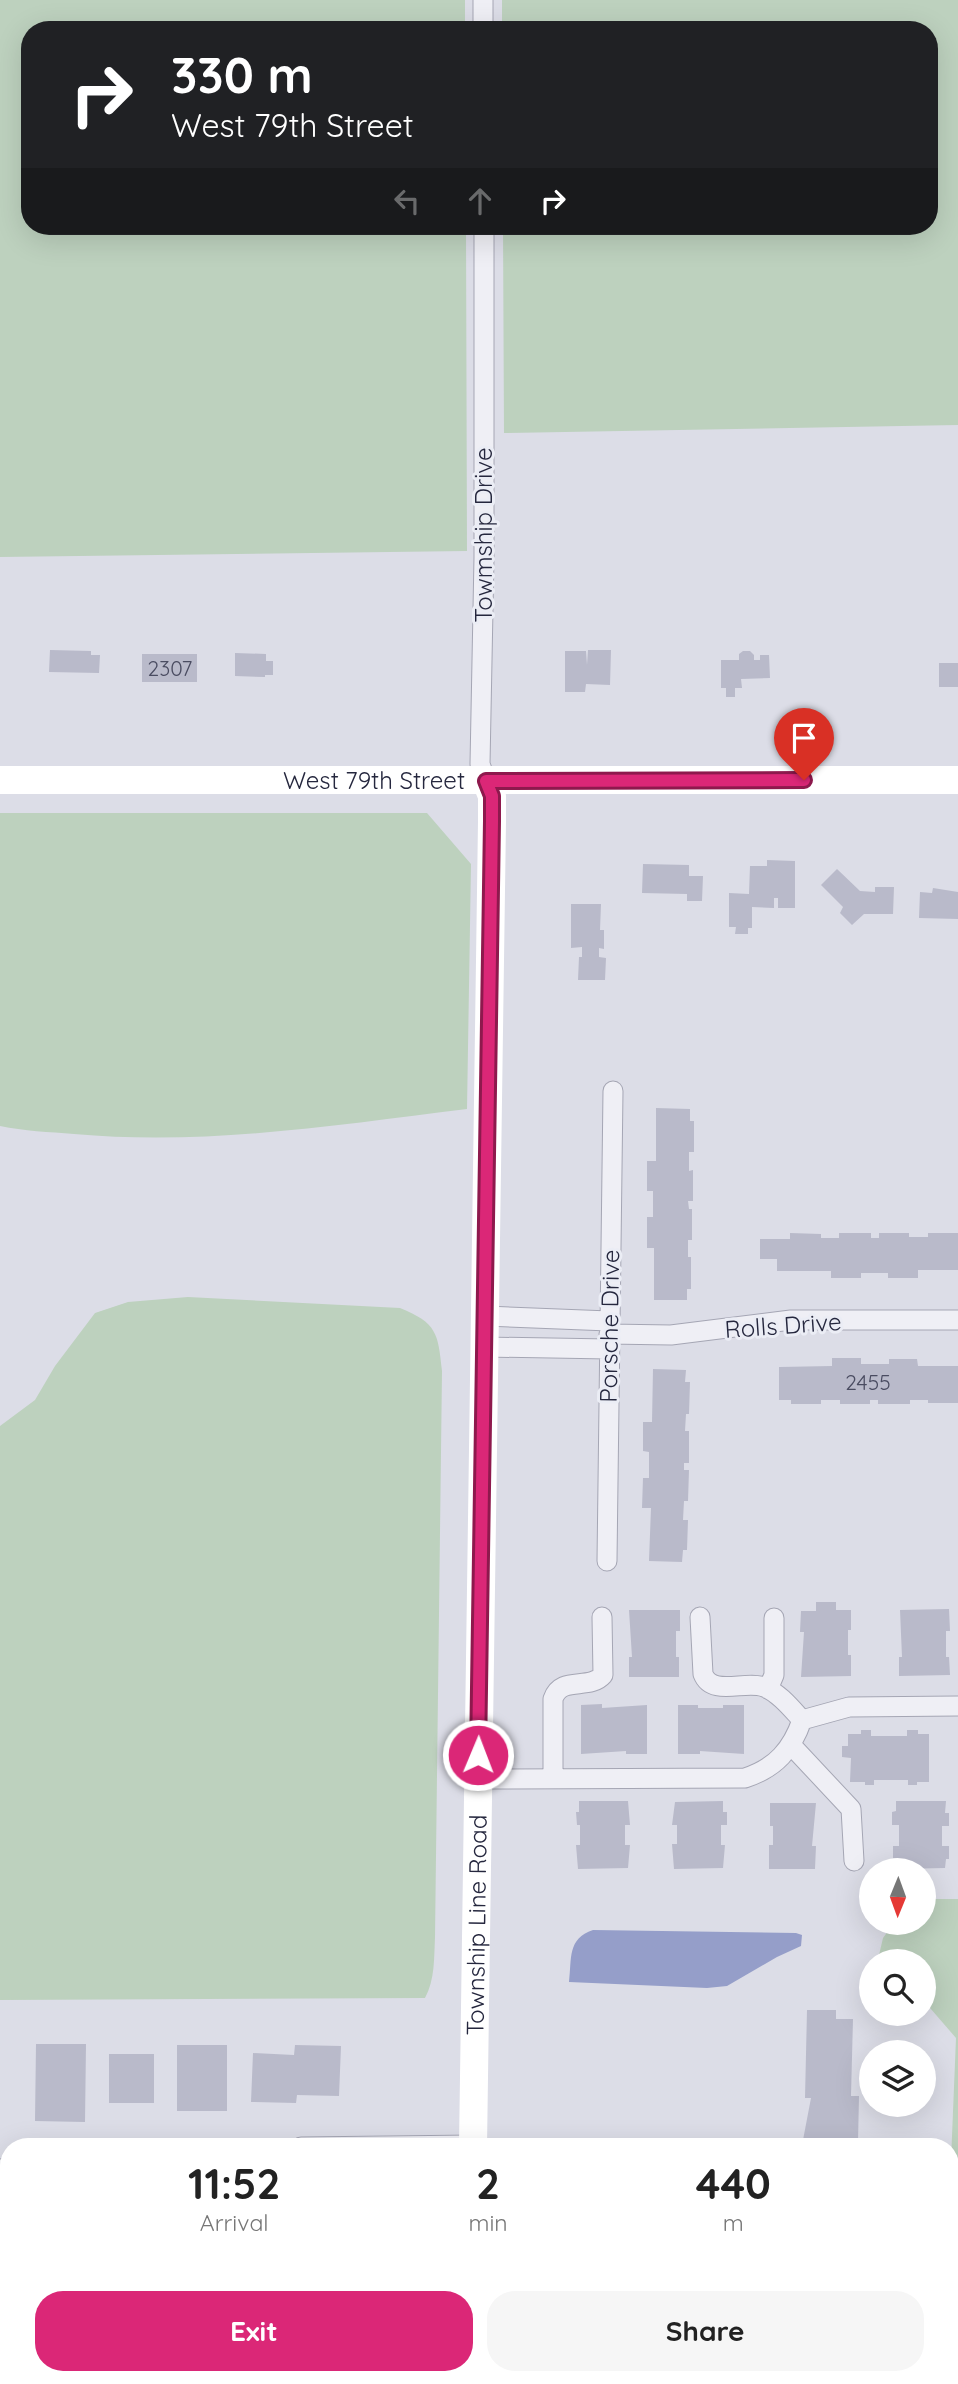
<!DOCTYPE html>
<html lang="en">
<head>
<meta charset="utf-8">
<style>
  :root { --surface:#fff; --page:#f6f6f6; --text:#222; --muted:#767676; --accent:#db2777 }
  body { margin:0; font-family:Quicksand,sans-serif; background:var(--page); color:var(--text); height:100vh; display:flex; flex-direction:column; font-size:26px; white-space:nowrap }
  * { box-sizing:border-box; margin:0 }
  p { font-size:23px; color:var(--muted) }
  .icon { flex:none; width:38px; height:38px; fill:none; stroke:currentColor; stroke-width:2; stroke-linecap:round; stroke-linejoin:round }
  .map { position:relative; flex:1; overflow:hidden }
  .drawer { position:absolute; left:0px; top:2138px; width:959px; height:247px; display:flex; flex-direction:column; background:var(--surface); border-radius:28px 28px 0 0; box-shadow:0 7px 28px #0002 }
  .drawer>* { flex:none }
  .banner { position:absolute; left:21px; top:21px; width:917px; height:214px; border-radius:28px; box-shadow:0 7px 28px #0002; background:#202124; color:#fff; overflow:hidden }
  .needle { width:46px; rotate:181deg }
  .tools { position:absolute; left:859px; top:1858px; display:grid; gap:14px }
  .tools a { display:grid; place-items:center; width:77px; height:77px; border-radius:50%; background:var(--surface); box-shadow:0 7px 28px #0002; font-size:35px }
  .pin { position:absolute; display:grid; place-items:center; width:60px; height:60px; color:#fff; margin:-72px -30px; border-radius:50% 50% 50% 0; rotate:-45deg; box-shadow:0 0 7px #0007 }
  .pin .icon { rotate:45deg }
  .me { position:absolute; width:77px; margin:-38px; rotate:1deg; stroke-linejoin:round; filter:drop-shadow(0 0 5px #0008) }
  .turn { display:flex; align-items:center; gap:24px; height:147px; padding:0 35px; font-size:32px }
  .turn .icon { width:91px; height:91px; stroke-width:2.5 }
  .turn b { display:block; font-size:49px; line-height:60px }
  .lanes { display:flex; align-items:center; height:66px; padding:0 35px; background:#0003; justify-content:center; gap:35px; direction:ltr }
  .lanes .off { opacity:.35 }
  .eta { display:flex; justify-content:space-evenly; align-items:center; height:119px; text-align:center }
  .eta b { font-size:42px; font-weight:800; line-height:49px }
  .action { display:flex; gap:14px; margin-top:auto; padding:14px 35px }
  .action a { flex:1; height:80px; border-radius:28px; background:var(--accent); color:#fff; font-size:28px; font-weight:800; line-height:80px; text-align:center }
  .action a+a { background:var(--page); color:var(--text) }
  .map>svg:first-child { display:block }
  .built { fill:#cecfdc }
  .green { fill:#bdd1be }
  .water { fill:#959ec9 }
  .building { fill:#b9baca }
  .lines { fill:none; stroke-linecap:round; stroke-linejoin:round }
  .minor-casing { stroke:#a5a6b4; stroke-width:21 }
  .minor { stroke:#efeff5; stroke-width:19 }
  .secondary { stroke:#fff; stroke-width:28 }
  .route-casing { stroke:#8e194d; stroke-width:18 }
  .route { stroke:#db2777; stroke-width:12 }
  .labels { text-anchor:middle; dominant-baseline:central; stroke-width:6; stroke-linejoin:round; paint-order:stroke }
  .number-label { font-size:21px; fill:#4a4c61 }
  .street-label { font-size:24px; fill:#25273e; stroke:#ebedf5 }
</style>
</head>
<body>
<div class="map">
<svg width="958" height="2384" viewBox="0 0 958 2384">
  <rect width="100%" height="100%" fill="#dcdde7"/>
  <path class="built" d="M0,2307h9v69l418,1v7h-427z"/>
  <path class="green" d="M0,0h465v30h-435v196h436l1,325 -467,6z
    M502,0h456v425l-454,8 -1,-207h426v-196h-427z
    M0,813h427l44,51 -4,245c-131,16 -261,37 -393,25 -25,-2 -50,-3 -74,-8z
    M188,1297l212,11c37,15 38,25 42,63l-7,566c-1,21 0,43 -10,61l-425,2v-574l35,-26 20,-34 40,-53 33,-11z
    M924,1899h34v485h-15v-7l7,-1v-191l6,-147 -32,-37v-39h-37l-8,-7 4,-17 11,-15h30z"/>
  <path class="water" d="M593,1930l203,3 6,2 -1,11 -24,11 -50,29 -20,2 -138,-6c3,-24 -2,-43 24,-52z"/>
  <path class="building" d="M50,650l41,1v4h9l-1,18 -50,-1z
    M588,650h23l-1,35 -24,-1 -1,8h-20v-41h21l1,14z
    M743,651h7l4,4v5h6v-5h9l1,23 -29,1 1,9h-7v9h-9v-9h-5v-28h18v-6z
    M235,653l31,1v7h7v14h-8v2l-30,-1z
    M142,654h55v28h-55z
    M939,663h19v24h-19z
    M767,860l28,1v47h-17v-10h-4v10l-22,-1v21h-4v6h-13l1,-7h-7v-34l20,1 1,-28h17z
    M643,864l46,1v11h14l-1,25h-15v-7l-45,-1z
    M837,869l23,22 15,1v-5h19l-1,27h-29l-12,11 -12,-12 3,-6 -22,-22z
    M933,888l25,4v27l-39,-1 1,-26 12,1z
    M571,904h30l-1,26h4v19l-5,-1v9l7,1 -1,22h-27l1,-23h3v-10l-11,1z
    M656,1108l34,1v12h4v31h-5v19l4,-1v31h-5l1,8h3v31h-4v17h3v32h-4v11h-33v-52h-7v-31h6v-26h-6v-30h9z
    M790,1233l31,1v4h18v-5h32v5h8v-5h30v4h19v-4h30v37h-40v8h-30v-5h-27v5h-30v-7h-54v-12h-17v-20h30z
    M832,1358h29v6h28v-5h28l1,7h40v37h-30v-3h-18v4h-32v-4h-8v4h-30v-4h-19v4h-30v-4h-12v-33l53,-1z
    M653,1369l33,1 -1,12h5l-1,32h-3l-1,17h4v32h-5v7h5l-1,31h-4l-1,19h5l-1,30h-4l-1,12 -33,-1 2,-53h-9l1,-30h6v-26l-6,-1v-29h9z
    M816,1602h20v8h15v20h-3v25h3v21l-50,1 3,-45h-4l1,-21h15z
    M949,1609l1,22h-4v26h3l1,18 -51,1v-19h3l-2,-47z
    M629,1610h51v21h-4v26h3v20h-50v-20h3z
    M602,1704v4l45,-3v49h-21v-3l-45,3v-49z
    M678,1705h20v3h25v-3h21v49l-44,-3v3h-22z
    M861,1730h10v6h36v-6h11v4h11v48h-12v3h-9v-5h-34v5h-9v-3h-15l1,-24 -9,-1v-11h6v-12h13z
    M579,1801h49l2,24h-5v20h5l-2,23 -50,1 -2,-24h4v-20h-3l-1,-13h3z
    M723,1801v11h4v13h-6v20h4l-2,23 -49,1 -2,-25h5v-19h-5l3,-23z
    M896,1801h50l-1,12h4v13h-7v20h7v13h-3l-1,9 -48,1v-11h-4v-12h6v-21h-7v-13l4,-1z
    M770,1803h46l-4,43h4l-1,23h-46v-24h4v-19h-3z
    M807,2010h29v9h17l-2,77h8l-1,46 4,1v4h-47v-4l-12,-3 8,-42h-6z
    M36,2044h50l-1,78 -50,-1z
    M177,2045h50v66h-50z
    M295,2045l46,1 -2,50 -42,-1 -1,8 -45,-1 2,-49 41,2z
    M109,2054h45v49h-45z
    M0,2209h9v77h-9z
    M106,2376h152v8h-152z"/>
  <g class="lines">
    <defs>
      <path id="minor" d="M483,0v30
        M484,226v331l-4,207 6,17
        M486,1316l123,5
        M609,1334l62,1 120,-15h167
        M485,1347l124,2
        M607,1561l6,-470
        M700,1617l3,57c9,23 42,6 61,13 15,6 27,21 38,33
        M768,1689l6,-14v-57
        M802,1720l47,-13 109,-1
        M792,1746l59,63 3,52
        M478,1779l267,-1c31,-10 47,-29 57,-58
        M553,1779v-80c8,-24 36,-8 50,-24l-1,-58
        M301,2147l172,-2
        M0,2169l9,-1"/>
    </defs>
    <use href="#minor" class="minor-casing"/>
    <use href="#minor" class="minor"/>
    <g class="secondary">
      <path id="s1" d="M0,780h958"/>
      <path id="s2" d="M473,2147l19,-1326v-25l-6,-15"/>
      <path d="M469,2384v-8"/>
    </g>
  </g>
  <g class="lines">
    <defs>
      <path id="route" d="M478,1755l14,-934v-25l-6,-15 318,-1"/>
    </defs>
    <use href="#route" class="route-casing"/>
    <use href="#route" class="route"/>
  </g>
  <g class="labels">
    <g class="number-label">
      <text x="170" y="668">2307</text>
      <text x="868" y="1382">2455</text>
    </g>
    <g class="street-label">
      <text transform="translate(483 535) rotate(-90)">Towmship Drive</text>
      <text stroke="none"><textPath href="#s1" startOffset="374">West 79th Street</textPath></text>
      <text transform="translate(783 1325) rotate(-4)">Rolls Drive</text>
      <text transform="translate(609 1326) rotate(-89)">Porsche Drive</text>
      <text stroke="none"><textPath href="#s2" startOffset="222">Township Line Road</textPath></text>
    </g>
  </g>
</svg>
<div class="tools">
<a><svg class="needle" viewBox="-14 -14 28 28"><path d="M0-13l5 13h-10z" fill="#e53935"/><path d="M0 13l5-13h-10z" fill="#767676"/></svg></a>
<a><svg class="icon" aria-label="search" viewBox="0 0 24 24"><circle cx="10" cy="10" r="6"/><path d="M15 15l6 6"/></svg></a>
<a><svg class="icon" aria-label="layers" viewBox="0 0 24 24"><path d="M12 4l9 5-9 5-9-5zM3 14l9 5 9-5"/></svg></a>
</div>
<div class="pin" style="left:804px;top:780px;background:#d93025"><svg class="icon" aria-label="arrive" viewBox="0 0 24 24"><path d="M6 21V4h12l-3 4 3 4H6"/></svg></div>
<svg class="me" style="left:478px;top:1755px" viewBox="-20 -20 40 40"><circle r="17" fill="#db2777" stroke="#fff" stroke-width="3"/><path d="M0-11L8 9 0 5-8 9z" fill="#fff"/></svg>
<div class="banner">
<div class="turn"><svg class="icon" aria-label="right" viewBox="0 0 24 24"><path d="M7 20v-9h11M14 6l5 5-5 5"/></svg><div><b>330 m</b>West 79th Street</div></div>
<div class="lanes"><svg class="icon off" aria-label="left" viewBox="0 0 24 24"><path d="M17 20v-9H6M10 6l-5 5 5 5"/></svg><svg class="icon off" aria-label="ahead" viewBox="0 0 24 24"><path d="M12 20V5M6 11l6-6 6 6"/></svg><svg class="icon" aria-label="right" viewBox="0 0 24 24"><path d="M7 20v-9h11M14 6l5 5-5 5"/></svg></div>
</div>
<section class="drawer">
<div class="eta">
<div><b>11:52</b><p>Arrival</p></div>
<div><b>2</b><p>min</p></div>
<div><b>440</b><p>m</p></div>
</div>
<div class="action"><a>Exit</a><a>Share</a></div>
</section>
</div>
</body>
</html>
